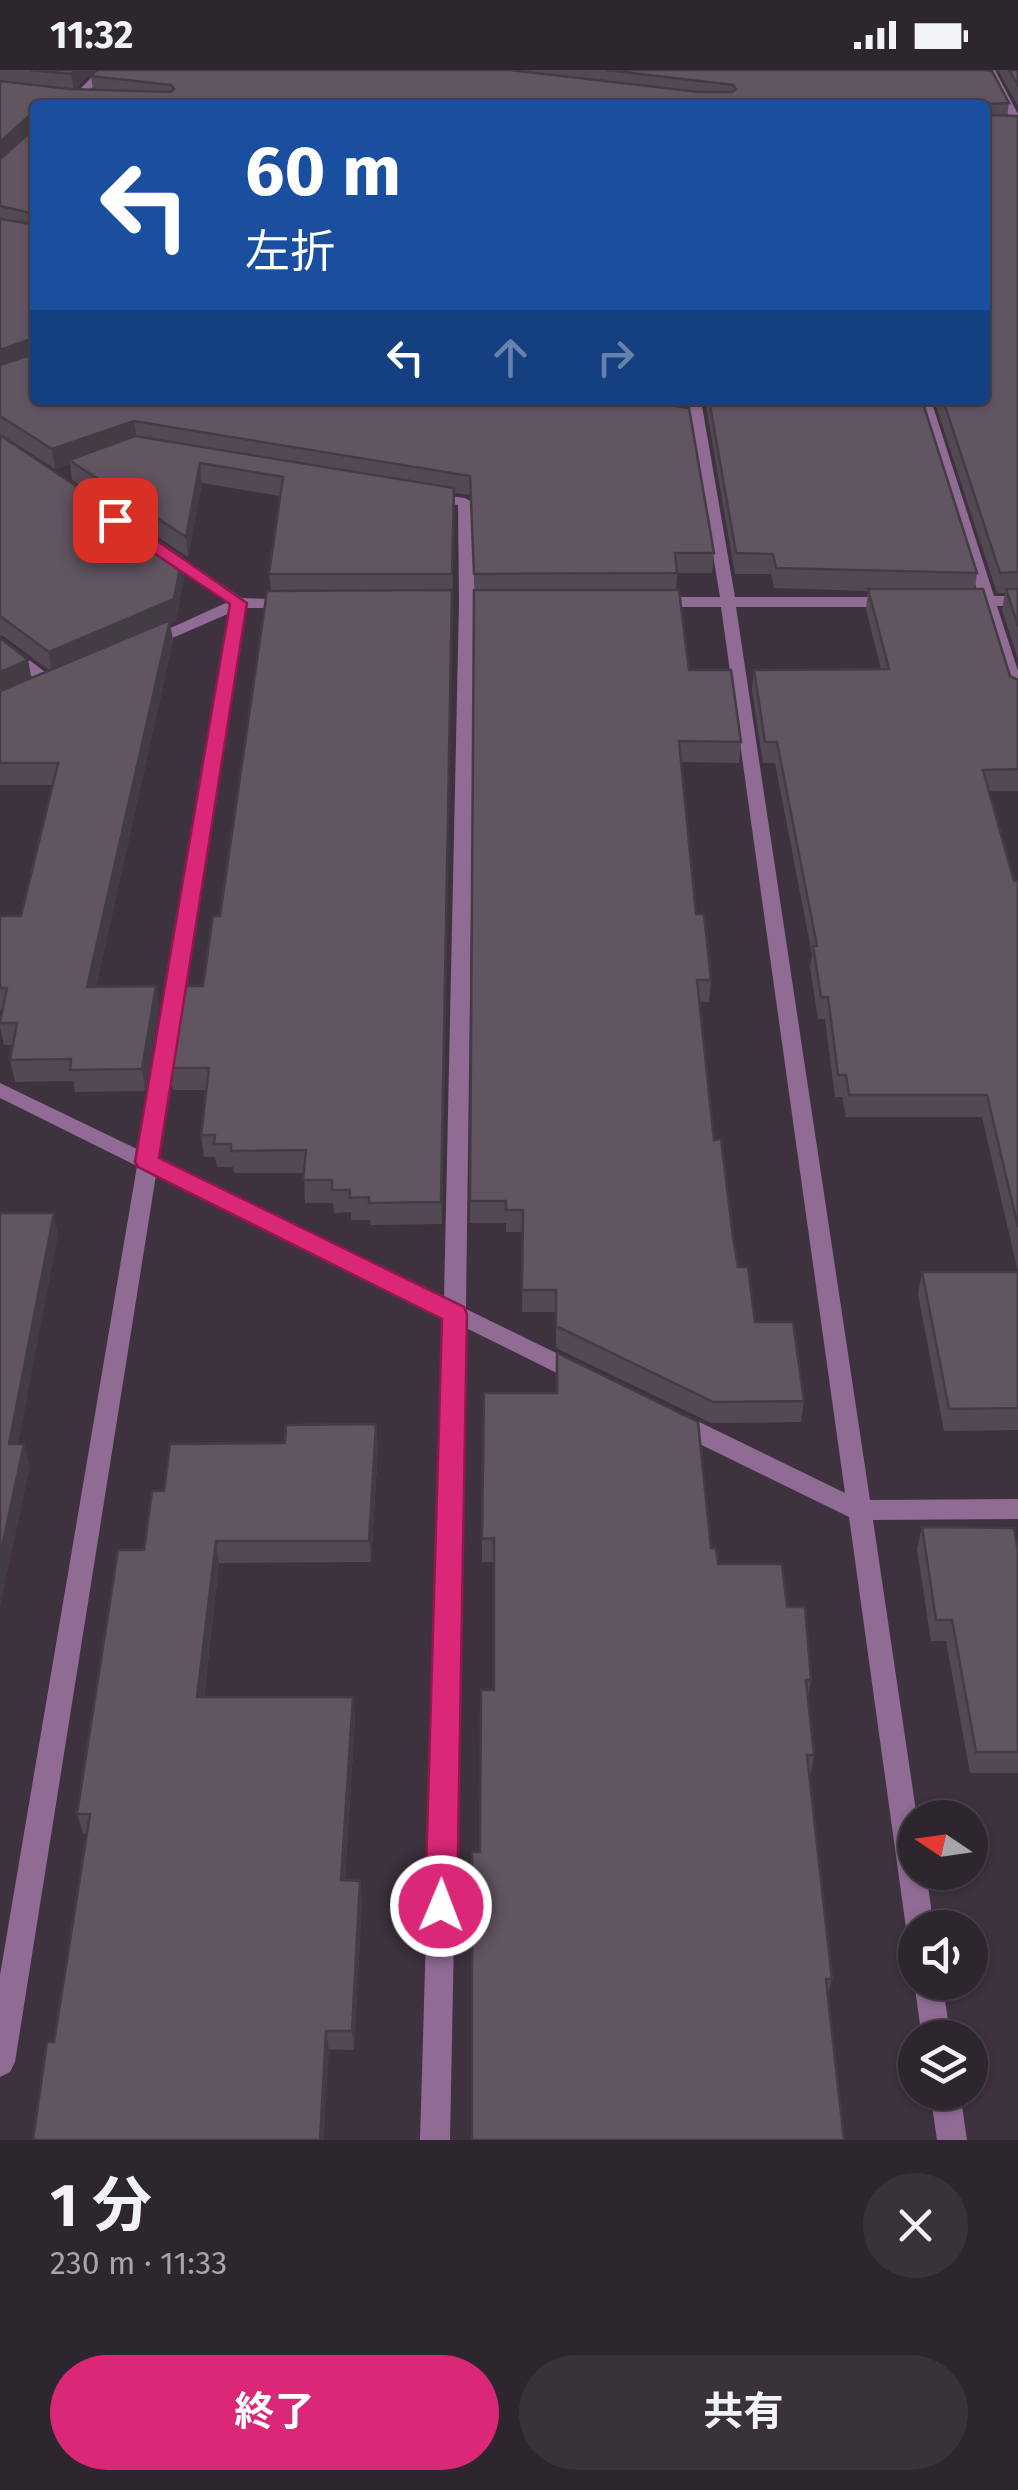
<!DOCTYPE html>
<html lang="ja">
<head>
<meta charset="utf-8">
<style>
  :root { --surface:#2e262e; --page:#3a323a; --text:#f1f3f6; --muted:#a7a5aa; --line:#49434a; --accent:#db2777 }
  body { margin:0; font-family:"Fira Sans","Noto Sans JP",sans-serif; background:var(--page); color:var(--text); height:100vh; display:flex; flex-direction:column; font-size:38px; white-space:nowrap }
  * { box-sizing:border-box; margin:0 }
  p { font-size:32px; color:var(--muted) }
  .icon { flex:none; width:55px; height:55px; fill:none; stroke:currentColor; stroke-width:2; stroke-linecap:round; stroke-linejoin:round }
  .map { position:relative; height:2070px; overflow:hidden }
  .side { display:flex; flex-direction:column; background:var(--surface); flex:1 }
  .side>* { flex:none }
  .banner { position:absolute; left:30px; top:30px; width:960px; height:305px; border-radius:10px; box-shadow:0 2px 8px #0004,0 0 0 2px var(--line); background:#1a4fa0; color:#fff; overflow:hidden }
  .needle { width:65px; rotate:283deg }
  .controls { position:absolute; left:898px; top:1730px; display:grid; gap:20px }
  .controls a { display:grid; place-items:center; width:90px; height:90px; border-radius:50%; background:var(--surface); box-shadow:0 2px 8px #0004,0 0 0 2px var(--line); font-size:50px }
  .pin { position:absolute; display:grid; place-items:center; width:85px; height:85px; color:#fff; margin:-42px; border-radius:20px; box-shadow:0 5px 15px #0006 }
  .me { position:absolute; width:110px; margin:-55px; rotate:1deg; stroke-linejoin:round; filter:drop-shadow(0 0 8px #0008) }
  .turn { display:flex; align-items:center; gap:35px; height:210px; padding:0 50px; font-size:45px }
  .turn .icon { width:130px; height:130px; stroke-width:2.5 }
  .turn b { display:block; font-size:70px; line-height:85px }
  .lanes { display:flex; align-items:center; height:95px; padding:0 50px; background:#0003; justify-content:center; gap:50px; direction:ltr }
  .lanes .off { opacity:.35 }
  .round { display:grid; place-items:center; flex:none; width:105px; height:105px; border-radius:52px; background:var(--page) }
  .headline { display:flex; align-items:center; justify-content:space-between; height:170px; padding:0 50px }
  h1 { font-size:60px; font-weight:700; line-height:75px }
  .action { display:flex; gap:20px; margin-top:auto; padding:20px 50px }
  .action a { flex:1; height:115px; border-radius:60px; background:var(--accent); color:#fff; font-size:40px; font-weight:700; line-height:115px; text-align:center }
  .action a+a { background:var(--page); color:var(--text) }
  .status { display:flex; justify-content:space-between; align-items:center; height:70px; padding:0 50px; background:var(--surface); direction:ltr }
  .status svg { height:28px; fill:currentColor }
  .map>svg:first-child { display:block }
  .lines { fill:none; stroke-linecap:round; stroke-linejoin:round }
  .minor { fill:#906b94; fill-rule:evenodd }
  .wall { fill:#534954 }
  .shaded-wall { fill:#443c45 }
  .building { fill:#615562; stroke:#443c45; stroke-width:2.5 }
  .route { fill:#db2777; stroke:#8e194d; stroke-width:2.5 }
</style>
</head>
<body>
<div class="status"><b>11:32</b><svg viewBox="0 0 49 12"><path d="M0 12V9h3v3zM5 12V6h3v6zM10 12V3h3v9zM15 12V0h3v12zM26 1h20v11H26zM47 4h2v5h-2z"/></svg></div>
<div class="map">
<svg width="1018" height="2070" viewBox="0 0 1018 2070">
  <rect width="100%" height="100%" fill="#3d323e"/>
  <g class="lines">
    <path class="minor" d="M99,0h11l-35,35h-11z
      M985,0h10l23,44v13l-5,-3z
      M687,330h14l34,197h157l8,5 -8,5h-156l134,893 148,-1v20l-145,1 44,298 -2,54h11l8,56h-19v12l-5,-2 -4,-10 -57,-411 -182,-89 -4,-7 4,-7 8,-2 8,2 162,79 -124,-886h-65l-8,-5 8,-5h64z
      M917,330h14l63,196h24v10h-21l21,65v30l-8,-5 -28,-90h-21l-8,-5 8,-5h18z
      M431,423l34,5 7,4 3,100 -9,707 119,58 3,6 -3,6 -8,3 -8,-3 -103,-51 -16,812h-30l24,-823 -288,-142 -141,887 -5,10 -10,5v-102l137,-809 -137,-68v-15l139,67 91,-537 -76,33h-10v-6l84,-38 -74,-52 12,-3 76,51 55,2 3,3 -8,5h-46l-88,551 286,139 15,-696 -1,-97 -32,-5v-6z
      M0,568l57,43v6h-12l-45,-36z
      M915,1909v3h27l9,56h-29l-8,-56z
      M930,2022h30l7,48h-30z"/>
  </g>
  <path class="wall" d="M0,0h94l-20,20h19l-2,-14 6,-6h888l24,33 -2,13h11v543l-16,-49 3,-17h-8l-63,-193h51v-295h-950v295h651v8l28,145 -2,20h-35l-1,17 13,80 52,72 -2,21 -58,-1 15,152 15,66 -2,22h-10l15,138 24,127 17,55 49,79 -3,21 -90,1 -155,-75v-36h-34l1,-80h-17v-9h-36l5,-633 -4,-95 -17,-2 -12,731 -71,1 -1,-5h-19v-8l-17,1 -1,-10h-28l-1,-30h-70l-1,-6h-16l-2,-10h-11l-3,-22 6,-45h-34l-4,-22 34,-82 17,-70 51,-325 -2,-17 11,-78 -78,-13 -14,74 -116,-77 -2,-16 -15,5 -53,-34h-2z
    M998,0h20v36z
    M705,330h217l55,173 -2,16 35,87 8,4v111h-29l25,90h4v391l-36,-155h-136l-4,-20h-7l-10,-78h-7l-8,-52 2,-13 -37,-191h-12l-11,-73 2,-20 127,-1 -15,-59 2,-19 -94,-3 -3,-14h-36z
    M0,365l184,142 -8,43 -6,3 3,18 -77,346 60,-1 3,22 -14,83 -70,1 -2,-11 -58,1 -5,-22 3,-15h-9l-4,-18 2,-17h-2v-94h21l32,-131h-53v-147l28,22 3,18 18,-8 -47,-35 -2,1z
    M922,1202h96v158l-74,1 -26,-137z
    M557,1283l154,195 7,16 69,43 24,73 -3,18 6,57 -4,23 22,201 -4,16 -348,-143 14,-162v-128h-12v-23l74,-146z
    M378,1376l-7,116 -152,1 -15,134h149l2,21 -10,162 17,20 -8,150 -300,-8 33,-208h-4l-6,-20 67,-264 20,-59z
    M922,1457l96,24v222h-48l-24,-132h-15l-14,-92z"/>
  <path class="shaded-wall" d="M75,0h19l-20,20 -3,-16z
    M30,45l3,17 -33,29v-19z
    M31,269l3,18 -34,13v-20z
    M134,351l3,19 -68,20 1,4 -15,5 -3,-20z
    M200,393l2,20 -14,74 -2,-20z
    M182,487l2,20 -8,43 -6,3 3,18 -82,368 -4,-22 -38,-335z
    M452,520v21l-10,613 -1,-22z
    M28,590l4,21 -32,14v-23z
    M156,916l3,22 -14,83 -3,-22z
    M54,1143l4,22 -44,231 -5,-22z
    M376,1354l2,22 -7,116 -2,-21z
    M24,1374l6,22 -30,141v-51z
    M216,1471l3,22 -18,155 -4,-21z
    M353,1627l2,21 -11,182 -3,-20z
    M360,1811l2,19 -8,150 -2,-19z
    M326,1961l3,19 -5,90h-4z"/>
  <path class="building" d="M30,0h45l-4,4z
    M97,0h413l189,22h33l4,-3 -3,-4 -127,-15h377l9,1 17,32 -24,1v1h-950v11l-5,-1 -30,27v-61l69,8 101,3 4,-3 -3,-4 -80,-9z
    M1009,0h9v15z
    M985,45l33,1v456l-18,1 -57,-173h42z
    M35,58v86l-35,-8v-47z
    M35,147v125l-4,-3 -31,11v-131l32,5z
    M35,276v54h600l54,8 25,145h-39l2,20 -203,1 -4,-98 -336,-55 -82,28 -52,-33v-51l33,-11z
    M709,330h213l55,173 -201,-5 -3,-14 -37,-1z
    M0,365l182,122 -8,42 -125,53 -49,-36z
    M135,366l319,52 -2,86h-183l14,-97 -83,-14 -14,74 -117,-77z
    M868,519h115l27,87 8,4v89l-35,1 31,111h4v346l-31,-132h-138l-3,-20h-8l-10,-78h-7l-8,-51h4l-40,-204h-12l-11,-72 135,-1z
    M1006,519h12v37z
    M452,520l-11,612 -72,1v-6l-19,1v-8h-18v-10h-29l3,-30 -75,1v-7h-17l1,-9h-14l8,-67h-40l14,-82h20l10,-70h7l47,-325z
    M474,520h205l10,80h42l10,72 -62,-1 17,173h8l7,66h-14l17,160 7,-1 12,98 5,30h10l7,55h38l11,79 -91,1 -157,-76v-36h-34l1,-80h-17v-9h-36z
    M170,550l-83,367 69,-1 -14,83 -72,1 1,-11 -61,1 7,-37h-17l7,-35h-7v-72h21l37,-153h-58v-72z
    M0,568l28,22 -28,12z
    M0,1143h54l-45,231h15l-24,112z
    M922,1202h96v136l-69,1z
    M557,1283l141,69 13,126h5l2,16h64l5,43h18l6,73h-5l8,75h-7l25,224h-6l18,161h-372v-288h8l1,-162h13v-152l-12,1 2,-146h73z
    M376,1354l-7,117h-153l-19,156h156l-12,183 19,1 -8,150h-26l-6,109h-287l14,-98h7l36,-228h-13l41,-264h26l8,-59h12l6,-47 115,-1 1,-18z
    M922,1457l92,1 4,23v201h-42l-24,-132h-16z"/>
  <path class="route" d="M109,446h12l126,87 -88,555 305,149 3,7 -10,592 -5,11 -11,5 -11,-5 -5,-11 17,-587 -304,-152 -3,-5 95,-558 -121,-81z"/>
</svg>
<div class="controls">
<a><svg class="needle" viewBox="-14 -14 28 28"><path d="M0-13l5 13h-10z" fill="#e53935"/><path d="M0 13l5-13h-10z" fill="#a7a5aa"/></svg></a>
<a><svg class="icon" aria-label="sound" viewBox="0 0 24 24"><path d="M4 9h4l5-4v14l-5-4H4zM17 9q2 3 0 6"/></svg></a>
<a><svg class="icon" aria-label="layers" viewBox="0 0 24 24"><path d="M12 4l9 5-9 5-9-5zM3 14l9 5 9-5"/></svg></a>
</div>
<div class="pin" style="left:115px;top:450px;background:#d93025"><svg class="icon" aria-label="arrive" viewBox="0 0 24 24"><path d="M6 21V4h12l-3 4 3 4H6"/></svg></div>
<svg class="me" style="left:441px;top:1836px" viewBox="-20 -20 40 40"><circle r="17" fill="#db2777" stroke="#fff" stroke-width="3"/><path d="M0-11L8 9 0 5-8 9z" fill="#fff"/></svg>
<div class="banner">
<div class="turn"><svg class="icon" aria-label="left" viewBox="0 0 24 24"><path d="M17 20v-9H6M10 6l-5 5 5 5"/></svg><div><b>60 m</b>左折</div></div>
<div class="lanes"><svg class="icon" aria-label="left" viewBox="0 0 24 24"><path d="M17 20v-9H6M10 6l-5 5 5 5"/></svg><svg class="icon off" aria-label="ahead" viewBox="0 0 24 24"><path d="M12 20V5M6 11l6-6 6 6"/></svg><svg class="icon off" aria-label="right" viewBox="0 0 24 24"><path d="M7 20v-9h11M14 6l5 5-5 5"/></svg></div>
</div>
</div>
<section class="side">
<div class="headline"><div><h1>1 分</h1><p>230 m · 11:33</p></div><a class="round"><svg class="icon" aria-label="close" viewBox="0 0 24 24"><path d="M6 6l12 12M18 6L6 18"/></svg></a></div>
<div class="action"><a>終了</a><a>共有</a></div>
</section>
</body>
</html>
